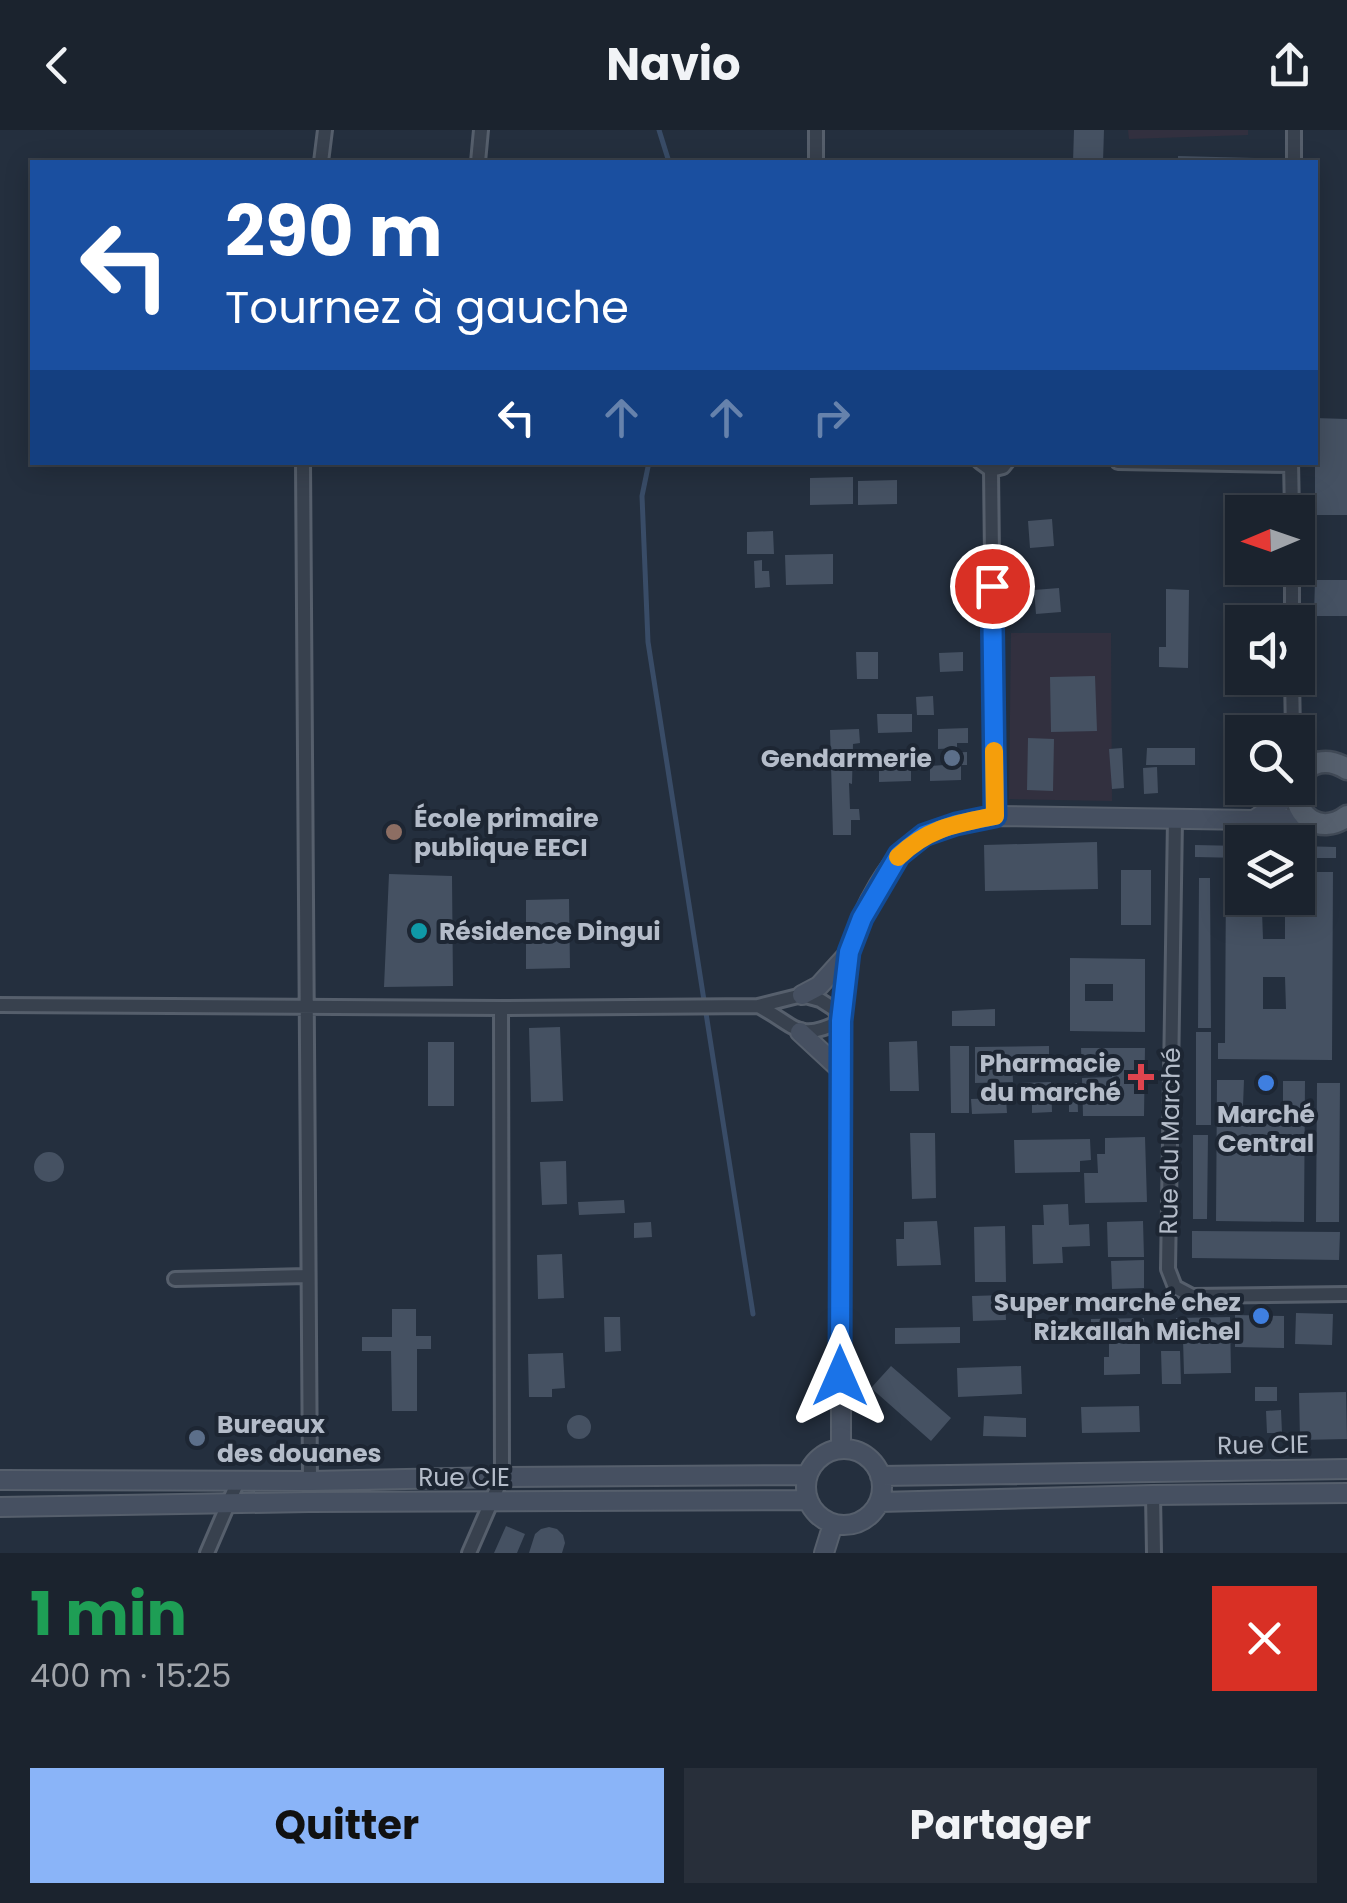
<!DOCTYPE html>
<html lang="fr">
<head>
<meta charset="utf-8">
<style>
  :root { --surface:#1b232e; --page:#282f3a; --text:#f1f3f6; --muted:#a0a4aa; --line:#39404a; --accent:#8ab4f8 }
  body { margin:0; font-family:Poppins,sans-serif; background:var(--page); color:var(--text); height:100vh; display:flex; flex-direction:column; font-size:38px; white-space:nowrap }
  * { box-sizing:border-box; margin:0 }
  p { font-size:32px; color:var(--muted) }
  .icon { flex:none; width:55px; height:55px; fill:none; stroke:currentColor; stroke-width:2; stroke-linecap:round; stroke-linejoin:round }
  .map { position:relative; height:1423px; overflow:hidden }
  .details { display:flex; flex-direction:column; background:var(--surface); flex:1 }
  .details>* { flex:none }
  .guide { position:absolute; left:30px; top:30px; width:1288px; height:305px; border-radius:0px; box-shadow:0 5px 25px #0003,0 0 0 2px var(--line); background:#1a4fa0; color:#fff; overflow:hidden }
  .needle { width:65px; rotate:268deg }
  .fabs { position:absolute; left:1225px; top:365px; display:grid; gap:20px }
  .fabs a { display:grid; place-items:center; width:90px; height:90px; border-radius:0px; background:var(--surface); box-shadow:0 5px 25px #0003,0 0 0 2px var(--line); font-size:50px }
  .pin { position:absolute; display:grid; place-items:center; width:85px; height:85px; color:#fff; margin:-42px; border:5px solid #fff; border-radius:50%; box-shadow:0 2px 10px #0007 }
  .me { position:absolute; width:110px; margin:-55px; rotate:0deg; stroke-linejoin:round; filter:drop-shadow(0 0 8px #0008) }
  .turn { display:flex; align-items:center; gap:35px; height:210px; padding:0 30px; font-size:45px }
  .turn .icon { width:130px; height:130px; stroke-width:2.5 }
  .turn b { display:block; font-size:70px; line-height:85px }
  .lanes { display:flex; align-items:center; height:95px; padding:0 30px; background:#0003; justify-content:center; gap:50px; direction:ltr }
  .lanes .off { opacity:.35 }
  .round { display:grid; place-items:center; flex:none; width:105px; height:105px; border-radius:0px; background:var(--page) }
  .summary { display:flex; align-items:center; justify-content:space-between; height:170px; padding:0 30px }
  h1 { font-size:60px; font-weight:700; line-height:75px; color:#1e9e55 }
  .primary-button { display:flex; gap:20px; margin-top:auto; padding:20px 30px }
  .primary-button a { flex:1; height:115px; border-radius:0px; background:var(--accent); color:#111; font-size:40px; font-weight:700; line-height:115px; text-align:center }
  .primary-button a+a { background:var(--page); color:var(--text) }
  header { display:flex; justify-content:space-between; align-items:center; height:130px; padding:0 30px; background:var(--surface); font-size:45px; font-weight:700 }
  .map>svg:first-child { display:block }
  .medical { fill:#32303f }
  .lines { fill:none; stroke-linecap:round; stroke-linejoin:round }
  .stream { stroke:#394c67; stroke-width:5 }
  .building { fill:#455162; fill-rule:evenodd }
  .street-casing { stroke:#565f6c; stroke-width:18 }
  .secondary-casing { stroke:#565f6c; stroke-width:22 }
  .primary-casing { stroke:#414a57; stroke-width:25 }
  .street { stroke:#38414e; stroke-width:12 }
  .secondary { stroke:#465061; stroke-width:18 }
  .primary { stroke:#56606e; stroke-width:20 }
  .route-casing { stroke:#114b97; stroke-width:25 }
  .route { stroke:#1a73e8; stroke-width:18 }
  .slow { stroke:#f59e0b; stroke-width:18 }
  .service-dot { fill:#5c6f8a; stroke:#1d2633; stroke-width:4 }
  .education-dot { fill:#8d6e63; stroke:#1d2633; stroke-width:4 }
  .culture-dot { fill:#0f9aa8; stroke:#1d2633; stroke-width:4 }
  .health-dot { fill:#e0444e; stroke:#1d2633; stroke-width:4 }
  .shop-dot { fill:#3f7fe0; stroke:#1d2633; stroke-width:4 }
  .labels { text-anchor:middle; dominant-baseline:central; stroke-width:8; stroke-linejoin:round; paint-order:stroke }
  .poi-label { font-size:25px; font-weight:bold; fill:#b4bcc9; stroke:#1d2633; text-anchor:end }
  .street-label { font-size:25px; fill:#b4bcc9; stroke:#1d2633 }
</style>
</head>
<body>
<header><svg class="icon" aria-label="back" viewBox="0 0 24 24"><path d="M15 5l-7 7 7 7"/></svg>Navio<svg class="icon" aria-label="share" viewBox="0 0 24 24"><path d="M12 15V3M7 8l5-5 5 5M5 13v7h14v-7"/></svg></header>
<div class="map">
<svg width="1347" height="1423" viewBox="0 0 1347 1423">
  <rect width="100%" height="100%" fill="#242f3e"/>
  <path class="medical" d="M1128,0h120v5l-119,4z
    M1011,503h100l1,168 -103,-2z"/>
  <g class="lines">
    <path class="stream" d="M659,0l10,32
      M649,332l-7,34 6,146 105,672"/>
  </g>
  <path class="building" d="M1074,0h30l-1,32h-30z
    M1178,26l77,2v4h-77z
    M1315,288l32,1v96h-32z
    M853,347v27l-43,1v-27z
    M897,350v24l-39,1v-24z
    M1052,389l2,27 -24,2 -2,-27z
    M773,401l1,23h-27v-22z
    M833,424v30l-47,1 -1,-30z
    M762,430v11h7l1,16 -15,1 -1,-27z
    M1315,450h32v36h-33z
    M1059,458l2,24 -25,2 -2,-24z
    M1166,459l23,1 -1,78 -29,-1v-20h7z
    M856,522h22v27h-21z
    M963,522v19l-23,1 -1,-19z
    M1095,546l2,55 -46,1 -1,-55z
    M933,566l1,19h-17l-1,-18z
    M877,584h35v18l-34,1z
    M968,598v15h-11v5l-19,1v-20z
    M859,599l1,14 -7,1 -1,40 -3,-1 1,26h9l1,11h-9v15h-18l-3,-105z
    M1028,608l26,1 -1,52 -26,-1z
    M1122,618l2,40 -12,1 -3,-40z
    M1147,618h48v17h-49z
    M967,622v13h-6v15l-31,1v-15l14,-1v-12z
    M879,633h32v18l-32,1z
    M1157,637l1,26 -14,1 -1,-26z
    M1097,712l1,47 -113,2 -1,-46z
    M1195,715l47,1v12l-47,-1z
    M1298,716l38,1v11h-38z
    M1121,740h30v55h-30z
    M1226,742h16v26h56v-26h35l-1,188 -114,-1v-16h7zM1262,781h23v28h-22zM1263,847h22l1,32h-23z
    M389,744l63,2 1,110 -69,1z
    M1199,748h11l1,150h-13z
    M569,769l1,69 -44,1v-69z
    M1070,828l75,1v73l-75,-1zM1085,854h28v17h-28z
    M995,879v17h-43v-15z
    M560,897l3,74 -32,1 -2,-74z
    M1196,902h15v93h-15z
    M917,911l2,50h-29l-1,-49z
    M428,912h26v64h-26z
    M950,916h19v67h-18z
    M1049,916v27h-23l-1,-15h-13l1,24 -38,1v-36z
    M1081,918h64l-1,68h-61l-1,-38 30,-1v-4h-30z
    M1217,950h27l-1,26 40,1v-26h22l-1,141 -88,-1z
    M1051,952l1,30 -20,1v-12h-11l-1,-18z
    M1054,953h23l1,29h-9v-8h-10l1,-4 -6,1z
    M1317,953h23l-1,139h-23z
    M1006,968l1,15 -35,1 -1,-15z
    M910,1003h25l1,65 -24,1z
    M1193,1005h15l-1,84h-14z
    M1145,1007l2,65 -62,1 -1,-30h14l-1,-19h8v-16z
    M1090,1009l1,21 -11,1v11l-65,1 -1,-33z
    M34 1037a15 15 0 1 1 30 0a15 15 0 1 1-30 0Z
    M566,1031l1,43 -25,1 -2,-43z
    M624,1070l1,13 -46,2 -1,-13z
    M1068,1074l1,21 20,-1 1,22 -28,1 1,16 -30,1 -1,-39h12l-1,-20z
    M937,1091l4,44 -44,1 -1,-27h8v-17z
    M1143,1091l1,36h-36l-1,-35z
    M651,1092l1,15 -18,1v-15z
    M1005,1096l1,56h-31l-1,-55z
    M1192,1101l148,1 -1,28 -147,-2z
    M562,1124l2,44 -26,1 -1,-44z
    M1144,1130v28l-32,1 -1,-28z
    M1005,1165l1,25 -33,1 -1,-25z
    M392,1179h24v27h15v13h-14v62h-25l-1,-60h-29v-14h30z
    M1296,1183l37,1 -1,31 -37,-1z
    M1235,1185l49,1v32l-49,-1z
    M604,1187h16l1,34 -16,1z
    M1230,1187l1,56 -47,1 -1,-35h-7v-21z
    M1144,1188l1,22 -54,1v-22z
    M960,1197v16l-65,1v-16z
    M1109,1213h31v31l-36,1v-18h5z
    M1161,1221h19l1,33h-19z
    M563,1223l2,35 -13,1v8h-23l-1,-43z
    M891,1236l60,52 -20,23 -60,-53z
    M1021,1236l1,28 -64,3 -1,-29z
    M1255,1257h22v14h-22z
    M1346,1262l1,47 -47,1 -1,-47z
    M1139,1276l1,26 -58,1 -1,-26z
    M1281,1280l1,23h-15l-1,-22z
    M567 1297a12 12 0 1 1 24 0a12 12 0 1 1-24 0Z
    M984,1286l42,2v19l-43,-1z
    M506,1396l19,8 -8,19h-23z
    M549,1397l8,2 6,6 2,8 -3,10h-33l6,-19 6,-5z"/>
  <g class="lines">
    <defs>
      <path id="street" d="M321,32l4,-32
        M478,32l3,-32
        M816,32v-32
        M1294,32v-32
        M303,332l7,1019
        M980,332l11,8 12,-3 4,-5
        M1118,332l173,3
        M1291,332l1,50
        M991,340l4,346
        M1292,438v54
        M1292,548l1,54
        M1298,606l17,28
        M1175,689l-7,450 7,18 17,9 155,-2
        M0,875l501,3 257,-2 44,-11 18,5 14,9 7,12c-44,22 -44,5 -83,-15
        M175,1149l132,-3
        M1153,1365l1,58
        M207,1423l31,-72
        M469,1423l33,-76 -1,-469"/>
      <path id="secondary" d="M1254,690l41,-28
        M802,865l17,-9 30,-33
        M800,902l41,38
        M841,1319v-428c3,-23 3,-49 9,-71 11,-37 40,-98 76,-116 22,-10 46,-13 69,-18l258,4 54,-2
        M806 1357a38 38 0 1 1 76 0a38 38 0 1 1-76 0Z
        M880,1346l467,-7
        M0,1350l310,1 192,-4 305,-2
        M879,1372l274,-7 194,-2
        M0,1377l309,-5 499,-2
        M824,1423l9,-29"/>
      <path id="primary" d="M1298,650c11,-20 30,-23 49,-11
        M1296,658c-1,30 25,47 51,28"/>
    </defs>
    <use href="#street" class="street-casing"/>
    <use href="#secondary" class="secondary-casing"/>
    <use href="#primary" class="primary-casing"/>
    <use href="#street" class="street"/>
    <use href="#secondary" class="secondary"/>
    <use href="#primary" class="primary"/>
  </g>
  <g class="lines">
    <defs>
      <path id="route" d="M840,1246l1,-355 8,-69 13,-34 37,-63 25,-20 32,-11 39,-8 -3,-230"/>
    </defs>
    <use href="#route" class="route-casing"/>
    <use href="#route" class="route"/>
    <path class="slow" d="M898,727c30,-29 57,-33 97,-41l-1,-65"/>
  </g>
  <g class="service-dot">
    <circle cx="952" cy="628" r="10"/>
    <circle cx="197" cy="1308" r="10"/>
  </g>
  <circle class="education-dot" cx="394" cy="702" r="10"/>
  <circle class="culture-dot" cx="419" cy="801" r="10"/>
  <path class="health-dot" d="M1136 932h10v10h10v10h-10v10h-10v-10h-10v-10h10z"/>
  <g class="shop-dot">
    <circle cx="1266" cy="953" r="10"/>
    <circle cx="1261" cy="1186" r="10"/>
  </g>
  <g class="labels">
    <g class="poi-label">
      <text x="932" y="628">Gendarmerie</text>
      <text x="414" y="688" text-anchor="start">École primaire<tspan x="414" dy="29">publique EECI</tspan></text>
      <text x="439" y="801" text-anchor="start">Résidence Dingui</text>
      <text x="1121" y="933">Pharmacie<tspan x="1121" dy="29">du marché</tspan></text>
      <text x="1266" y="984" text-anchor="middle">Marché<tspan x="1266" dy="29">Central</tspan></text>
      <text x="1241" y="1172">Super marché chez<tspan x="1241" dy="29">Rizkallah Michel</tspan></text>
      <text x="217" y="1294" text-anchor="start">Bureaux<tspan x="217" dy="29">des douanes</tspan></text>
    </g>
    <g class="street-label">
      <text transform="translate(1170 1011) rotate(-89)">Rue du Marché</text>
      <text transform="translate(1263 1315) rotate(-1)">Rue CIE</text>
      <text x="464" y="1347">Rue CIE</text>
    </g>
  </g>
</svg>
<div class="fabs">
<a><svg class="needle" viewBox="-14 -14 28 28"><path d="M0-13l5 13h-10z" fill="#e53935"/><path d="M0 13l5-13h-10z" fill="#a0a4aa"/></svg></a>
<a><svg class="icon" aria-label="sound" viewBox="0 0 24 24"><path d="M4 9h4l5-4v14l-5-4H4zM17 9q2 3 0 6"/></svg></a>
<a><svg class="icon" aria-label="search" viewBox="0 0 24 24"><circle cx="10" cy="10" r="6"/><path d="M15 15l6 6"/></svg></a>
<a><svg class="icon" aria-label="layers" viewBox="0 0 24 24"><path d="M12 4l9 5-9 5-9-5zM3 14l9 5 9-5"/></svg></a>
</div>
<div class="pin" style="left:992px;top:456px;background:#d93025"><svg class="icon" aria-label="arrive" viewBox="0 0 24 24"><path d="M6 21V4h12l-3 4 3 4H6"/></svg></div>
<svg class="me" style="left:840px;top:1246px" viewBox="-20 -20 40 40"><path d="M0-17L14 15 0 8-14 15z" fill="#1a73e8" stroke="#fff" stroke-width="4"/></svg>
<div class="guide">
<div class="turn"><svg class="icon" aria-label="left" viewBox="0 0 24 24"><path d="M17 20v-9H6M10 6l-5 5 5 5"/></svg><div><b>290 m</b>Tournez à gauche</div></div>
<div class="lanes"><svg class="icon" aria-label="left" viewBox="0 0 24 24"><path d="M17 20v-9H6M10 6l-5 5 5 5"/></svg><svg class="icon off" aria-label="ahead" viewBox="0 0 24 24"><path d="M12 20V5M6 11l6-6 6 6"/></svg><svg class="icon off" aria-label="ahead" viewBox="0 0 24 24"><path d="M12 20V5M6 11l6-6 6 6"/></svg><svg class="icon off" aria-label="right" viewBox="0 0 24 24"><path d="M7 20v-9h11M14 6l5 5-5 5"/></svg></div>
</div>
</div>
<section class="details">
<div class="summary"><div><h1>1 min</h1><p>400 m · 15:25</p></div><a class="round" style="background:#d93025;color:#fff"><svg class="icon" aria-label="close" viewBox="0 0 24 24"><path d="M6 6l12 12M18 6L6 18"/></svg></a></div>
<div class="primary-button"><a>Quitter</a><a>Partager</a></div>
</section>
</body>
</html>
